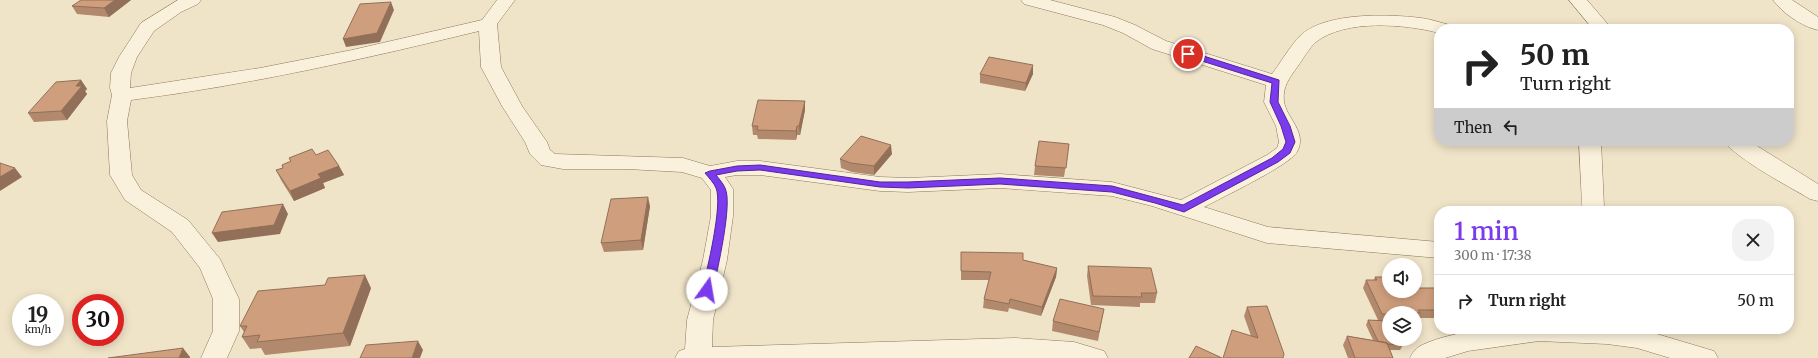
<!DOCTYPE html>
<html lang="en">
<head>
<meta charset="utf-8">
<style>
  :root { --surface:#fff; --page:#f2f2f2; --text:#222; --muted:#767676; --line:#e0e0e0; --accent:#7c3aed }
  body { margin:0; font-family:Merriweather,serif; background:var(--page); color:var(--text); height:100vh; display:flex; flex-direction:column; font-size:15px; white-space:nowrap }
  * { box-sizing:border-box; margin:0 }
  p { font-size:13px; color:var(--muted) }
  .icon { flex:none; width:22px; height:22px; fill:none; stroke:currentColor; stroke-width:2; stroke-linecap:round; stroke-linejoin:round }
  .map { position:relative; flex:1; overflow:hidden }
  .panel { position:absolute; left:1434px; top:206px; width:360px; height:128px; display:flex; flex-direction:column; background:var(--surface); border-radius:16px; box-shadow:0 2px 10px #0003 }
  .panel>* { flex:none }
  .banner { position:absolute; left:1434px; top:24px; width:360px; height:122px; border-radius:16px; box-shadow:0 2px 10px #0003; background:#fff; color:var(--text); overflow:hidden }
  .tools { position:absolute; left:1382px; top:258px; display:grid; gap:8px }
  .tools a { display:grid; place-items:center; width:40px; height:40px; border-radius:50%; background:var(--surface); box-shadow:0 2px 10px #0003; font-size:20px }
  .speed { position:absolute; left:12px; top:294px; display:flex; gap:8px; font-size:20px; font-weight:700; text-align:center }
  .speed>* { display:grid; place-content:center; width:52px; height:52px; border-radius:50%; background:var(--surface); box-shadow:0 2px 10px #0003; line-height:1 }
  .speed small { font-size:10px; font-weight:400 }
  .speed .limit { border:6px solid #d22; background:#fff; color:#111 }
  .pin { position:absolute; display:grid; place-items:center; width:34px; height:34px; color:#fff; margin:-17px; border:2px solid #fff; border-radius:50%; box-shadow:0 1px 4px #0007 }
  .me { position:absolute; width:44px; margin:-22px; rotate:13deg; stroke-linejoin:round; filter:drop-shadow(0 0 3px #0008) }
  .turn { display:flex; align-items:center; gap:14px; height:84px; padding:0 20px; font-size:18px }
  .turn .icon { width:52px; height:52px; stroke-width:2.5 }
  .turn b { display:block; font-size:28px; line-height:34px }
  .then { display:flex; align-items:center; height:38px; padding:0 20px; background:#0003; gap:8px; font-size:15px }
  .round { display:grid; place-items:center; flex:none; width:42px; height:42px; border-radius:16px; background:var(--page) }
  .headline { display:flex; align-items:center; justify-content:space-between; height:68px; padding:0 20px }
  h1 { font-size:24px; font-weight:600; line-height:30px; color:var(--accent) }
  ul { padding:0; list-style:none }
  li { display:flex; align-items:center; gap:12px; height:52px; padding:0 20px; border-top:1px solid var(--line) }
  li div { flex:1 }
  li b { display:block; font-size:15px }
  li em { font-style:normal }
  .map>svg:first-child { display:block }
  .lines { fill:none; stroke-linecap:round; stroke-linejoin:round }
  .minor-casing { stroke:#8d765c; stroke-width:1 }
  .minor { fill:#faf1dc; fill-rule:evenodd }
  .wall { fill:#b2896c }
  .shaded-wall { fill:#916f58 }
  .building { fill:#cf9f7d; stroke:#916f58 }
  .route { fill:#7c3aed; stroke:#51269a }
</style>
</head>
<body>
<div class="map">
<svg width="1818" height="358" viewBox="0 0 1818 358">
  <rect width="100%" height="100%" fill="#f0e4c8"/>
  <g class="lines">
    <defs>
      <path id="minor" d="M178,0h23l-3,4 -17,8 -27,19 -17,26 -6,16 -1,15 130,-20 92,-18 130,-30 15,-20h18l-18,24 4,43 21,39 25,36 3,8 5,4 128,4 27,8 27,-5h23l120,16 28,1 92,-4 112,8 69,18 86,-45 10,-7 2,-6 -3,-16 -12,-24 2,-17 -114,-36 -29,-16 -20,-8 -79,-21 -3,-4h29l65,17 20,8 31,16 106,33c9,-12 18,-28 29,-39 25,-23 88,-21 120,-17 10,1 20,5 29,7l3,4h-14v4c-34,-9 -94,-14 -123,9 -7,6 -13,17 -18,24 -8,11 -16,21 -14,35 2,17 24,31 13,51 -7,13 -76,46 -93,55l64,20 171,15v16l-172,-15 -115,-37 -40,-10 -112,-8 -92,4 -28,-1 -120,-16h-23l-12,2 8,12v27l-6,44 -14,60 -1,27 303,-9 59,4 30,9 4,7h-433l4,-7 6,-2 2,-29 16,-60 8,-44v-26l-9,-12 -20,-6 -55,-3h-64l-22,-4 -11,-11 -5,-12 -23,-36 -21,-39 -2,-36c-115,28 -230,54 -348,69l-4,21 5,54 9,15 47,30 32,39 19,40v32l-12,27h-26l12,-27v-32l-13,-31 -28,-36 -47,-32 -15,-25 -3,-54 5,-26 -2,-7 1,-15 8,-16 22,-34z
        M1569,0h18l25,29h-19z
        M1773,0h19l26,17v13c-15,-3 -36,-17 -45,-30z
        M1579,141h22l3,66 -2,4h-23l3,-5z
        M1724,141h25l69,43v17l-8,-2c-20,-12 -74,-40 -86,-58z
        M1482,329h158l74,22 4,7h-48l-33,-10 -30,-4 -68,-3 -71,10 -23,7h-35c3,-6 6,-10 12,-13 17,-8 42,-13 60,-16z"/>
    </defs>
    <use href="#minor" class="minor-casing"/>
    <use href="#minor" class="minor"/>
  </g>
  <path class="wall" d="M81,0h50l-22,17 -32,-3 -5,-8z
    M980,74h53l-8,17 -45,-8z
    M81,80l6,9 -2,2 2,3 -20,26 -33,2 -6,-9z
    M805,101v9l-5,25h-3l-1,5 -38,-1 -1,-4h-4l-1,-9z
    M1069,144l-5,33 -30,-2 1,-9z
    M892,154l-18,21 -22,-3 -11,-4 -1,-9z
    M316,155l23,11 5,9 -21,8 2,5 -31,13 -13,-21 -5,-10 7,-2 -1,-3 9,-3 -2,-4z
    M650,206l-7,44 -39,2 -3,-9z
    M961,252l62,8 34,8 -1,9 -15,39 -32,-8 -1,4 -25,-4 1,-9 5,-19h-28z
    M1088,266l69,27 -2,10h-15v4l-49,-2 -4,-29z
    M1375,277l14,14 50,-3v30h-21l-2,3h-1v-8h-26v26l14,6 -3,5h-10l3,8h-45l-5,-13 4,-9 26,4 -7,-15 2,-5h10l-15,-32 3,-8h8z
    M371,288l-21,58 -85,9 -4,-7 -11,1 -8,-12 2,-5 -4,-6z
    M1247,307l37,47 -33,-18 -7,-20z
    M1104,309l-6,32 -46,-10 1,-10z"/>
  <path class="shaded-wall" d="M115,0h16l-22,17 -5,-9z
    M391,2l3,8 -14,32 -34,5 -3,-8z
    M1033,65v9l-8,17 1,-8z
    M81,80l6,9 -2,2 2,3 -20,26 -6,-9 15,-25z
    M805,101v9l-5,25 -1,-9z
    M797,126v9l-1,5v-9z
    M891,145l1,9 -18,21v-9z
    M339,166l5,9 -21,8 2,5 -31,13 -4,-10 28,-17z
    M15,168l7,9 -22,14v-14z
    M648,197l2,9 -7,44 -2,-10z
    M283,204l5,10 -8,20 -62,8 -6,-9z
    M1057,268l-1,9 -15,39 1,-9z
    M365,275l6,13 -21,58 -7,-13z
    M418,341l5,9 -3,8h-8z
    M183,348l7,9v1h-11z"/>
  <path class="building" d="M81,0h34l-11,8 -32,-2z
    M391,2l-14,31 -34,6 17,-35z
    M989,57l44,8 -7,18 -46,-9z
    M81,80l-5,6h6l-21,25 -33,2 28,-31z
    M758,100l47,1 -6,25h-2l-1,5 -39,-1 1,-4h-6z
    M861,136l30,9 -17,21 -23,-3 -11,-4z
    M1039,141l30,3 -3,24 -31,-2z
    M312,149l4,6 12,-5 11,16 -21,8 3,4 -31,13 -14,-21 7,-2 -1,-3 9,-4 -2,-3z
    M0,163l15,5 -15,9z
    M648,197l-7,43 -40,3 10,-44z
    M283,204l-9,21 -62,8 10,-21z
    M961,252l62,1v7l34,8 -15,39 -32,-8 -1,5 -25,-5 7,-27 -30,-1z
    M1088,266l63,2 6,25h-16l1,4 -49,-1z
    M365,275l-22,58 -86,9 3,-7 -18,2 5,-11h-7l18,-35 67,-6 3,-7z
    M1375,277h14v14h26v-3h24v22h-21l2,3h-31v1h-7l-16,-34h11z
    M1060,299l44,10 -5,23 -46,-11z
    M1267,306l17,48 -1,4h-60l9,-28 26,8 -11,-31z
    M1368,320l21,1v18h11l3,6 -15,-1 -1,-1 -9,-2z
    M1347,336l40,7 6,15h-38z
    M418,341l-6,17h-52l6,-13z
    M1196,346l26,12h-33z
    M183,348l-4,10h-71z"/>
  <path class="route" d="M1186,52h5l88,28 -1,22 12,24 5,16 -5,11 -12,9 -94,50 -29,-9 -43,-11 -112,-8 -92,4 -28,-1 -120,-17 -23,1 -21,4c3,4 7,8 9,13 8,15 -8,83 -12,102l-6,4 -5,-4c5,-19 21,-86 14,-102 -2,-5 -7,-10 -11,-15l5,-2 27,-5 23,-1 120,17h28l92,-4 112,8 71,19 89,-47 11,-9 3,-7 -5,-16 -11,-24 2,-19 -86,-27z"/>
</svg>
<div class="tools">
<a><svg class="icon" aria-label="sound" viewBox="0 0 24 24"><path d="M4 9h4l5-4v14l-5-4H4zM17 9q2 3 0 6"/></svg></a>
<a><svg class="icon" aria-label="layers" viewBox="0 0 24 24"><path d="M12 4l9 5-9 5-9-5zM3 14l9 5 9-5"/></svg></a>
</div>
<div class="speed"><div>19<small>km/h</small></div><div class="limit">30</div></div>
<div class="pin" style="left:1188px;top:54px;background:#d93025"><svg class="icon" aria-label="arrive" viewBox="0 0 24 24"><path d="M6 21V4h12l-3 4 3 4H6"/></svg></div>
<svg class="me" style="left:707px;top:290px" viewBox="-20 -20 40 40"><circle r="19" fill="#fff"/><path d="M0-13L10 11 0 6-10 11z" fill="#7c3aed"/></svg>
<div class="banner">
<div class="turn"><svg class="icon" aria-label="right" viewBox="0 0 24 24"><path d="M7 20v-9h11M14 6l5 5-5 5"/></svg><div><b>50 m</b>Turn right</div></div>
<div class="then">Then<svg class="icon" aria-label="left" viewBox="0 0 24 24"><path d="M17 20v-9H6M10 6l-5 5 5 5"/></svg></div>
</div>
<section class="panel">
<div class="headline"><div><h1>1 min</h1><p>300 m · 17:38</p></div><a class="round"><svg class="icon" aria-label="close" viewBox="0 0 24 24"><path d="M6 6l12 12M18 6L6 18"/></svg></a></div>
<ul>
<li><svg class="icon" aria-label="right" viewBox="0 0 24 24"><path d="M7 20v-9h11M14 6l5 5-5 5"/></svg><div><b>Turn right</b></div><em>50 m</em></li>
</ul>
</section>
</div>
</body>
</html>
